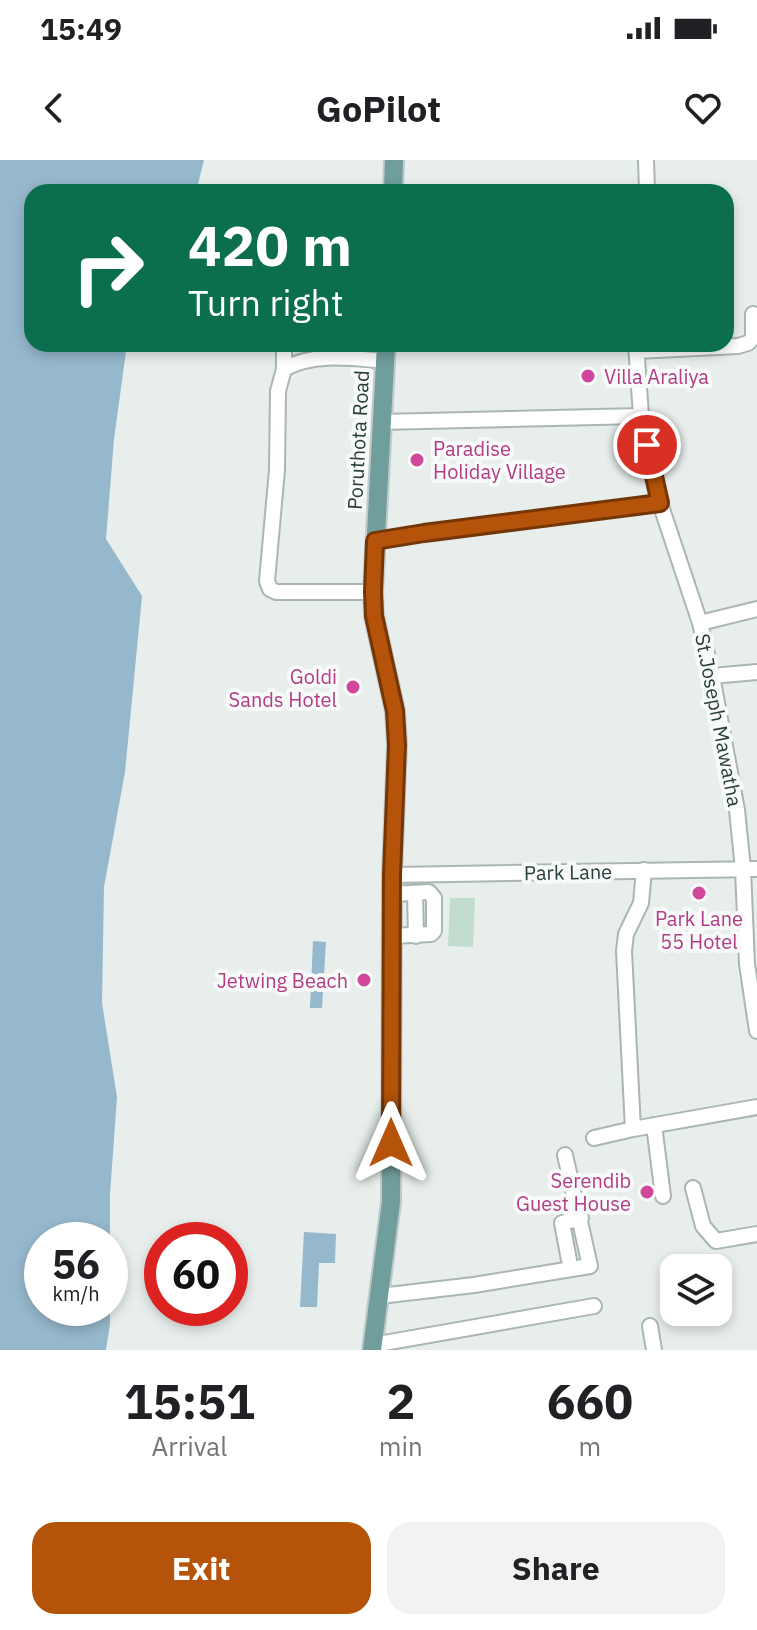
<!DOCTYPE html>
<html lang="en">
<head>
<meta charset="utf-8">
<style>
  :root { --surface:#fff; --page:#f2f2f2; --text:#202124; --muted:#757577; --accent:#b45309 }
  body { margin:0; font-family:"IBM Plex Sans",sans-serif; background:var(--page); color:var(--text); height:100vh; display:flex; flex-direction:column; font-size:30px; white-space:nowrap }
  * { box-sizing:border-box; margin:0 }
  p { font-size:26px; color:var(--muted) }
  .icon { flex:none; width:44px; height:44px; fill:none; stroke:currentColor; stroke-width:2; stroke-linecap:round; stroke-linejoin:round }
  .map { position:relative; height:1190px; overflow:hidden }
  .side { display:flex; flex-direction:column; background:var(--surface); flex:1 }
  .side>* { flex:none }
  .guide { position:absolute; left:24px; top:24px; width:710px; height:168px; border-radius:24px; box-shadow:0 4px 12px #0003; background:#0b6e4f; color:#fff; overflow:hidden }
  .fabs { position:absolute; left:660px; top:1094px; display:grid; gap:16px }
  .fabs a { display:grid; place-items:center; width:72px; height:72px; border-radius:16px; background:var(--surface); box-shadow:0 4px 12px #0003; font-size:40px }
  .speed { position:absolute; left:24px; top:1062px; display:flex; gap:16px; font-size:40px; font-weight:700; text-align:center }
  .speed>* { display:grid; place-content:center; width:104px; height:104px; border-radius:50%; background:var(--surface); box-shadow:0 4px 12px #0003; line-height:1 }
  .speed small { font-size:20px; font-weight:400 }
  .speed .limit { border:12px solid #d22; background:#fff; color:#111 }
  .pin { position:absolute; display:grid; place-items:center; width:68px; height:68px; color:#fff; margin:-34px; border:4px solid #fff; border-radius:50%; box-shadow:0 2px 8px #0007 }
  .me { position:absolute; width:88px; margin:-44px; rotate:0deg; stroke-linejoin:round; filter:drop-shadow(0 0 6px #0008) }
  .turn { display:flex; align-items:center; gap:28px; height:168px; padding:0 32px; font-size:36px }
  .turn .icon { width:104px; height:104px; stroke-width:2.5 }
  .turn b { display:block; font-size:56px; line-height:68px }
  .eta { display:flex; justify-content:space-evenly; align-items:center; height:136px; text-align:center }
  .eta b { font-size:48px; font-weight:700; line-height:56px }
  .button { display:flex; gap:16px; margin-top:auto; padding:16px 32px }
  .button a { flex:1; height:92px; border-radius:24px; background:var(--accent); color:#fff; font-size:32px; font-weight:700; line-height:92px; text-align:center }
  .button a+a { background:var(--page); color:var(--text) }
  .status { display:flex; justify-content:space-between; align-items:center; height:56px; padding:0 40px; background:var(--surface); direction:ltr }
  .status svg { height:22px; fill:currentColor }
  header { display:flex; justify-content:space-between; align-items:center; height:104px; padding:0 32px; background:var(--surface); font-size:36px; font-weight:700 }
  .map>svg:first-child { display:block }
  .green { fill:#c2dccf }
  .water { fill:#96b8cc; fill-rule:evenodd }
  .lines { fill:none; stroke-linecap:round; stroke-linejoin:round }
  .minor-casing { stroke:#aab6b4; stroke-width:18 }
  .major-casing { stroke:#c3c9c9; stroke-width:22 }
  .minor { stroke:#fff; stroke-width:14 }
  .major { stroke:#709e9c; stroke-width:18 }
  .route-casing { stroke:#753606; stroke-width:20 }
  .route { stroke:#b45309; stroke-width:14 }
  .hotel-dot { fill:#d1479c; stroke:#f7faf9; stroke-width:3 }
  .labels { text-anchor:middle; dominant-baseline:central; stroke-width:8; stroke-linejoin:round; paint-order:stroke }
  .hotel-label { font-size:20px; fill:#b23c85; stroke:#f7faf9; text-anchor:end }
  .street-label { font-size:20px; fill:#273e3d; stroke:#f7faf9 }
</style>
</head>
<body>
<div class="status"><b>15:49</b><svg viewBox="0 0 49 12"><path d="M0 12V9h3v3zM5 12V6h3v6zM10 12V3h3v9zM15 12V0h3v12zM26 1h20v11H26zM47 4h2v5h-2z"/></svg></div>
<header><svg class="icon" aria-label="back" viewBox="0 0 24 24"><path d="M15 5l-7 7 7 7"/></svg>GoPilot<svg class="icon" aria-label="heart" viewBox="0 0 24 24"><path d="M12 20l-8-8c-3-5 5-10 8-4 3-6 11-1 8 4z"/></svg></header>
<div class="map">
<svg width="757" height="1190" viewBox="0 0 757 1190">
  <rect width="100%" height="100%" fill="#e7eeec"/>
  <path class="green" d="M450,738h25l-2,49 -25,-1z"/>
  <path class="water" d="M0,0h204l-8,32h-164v152h95l-13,95 -8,100 36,57 -17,176 -21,115 -2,116 15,94 -7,97v130l-4,26h-106zM42,1080h68v68h-68z
    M313,781l13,1 -4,66h-12z
    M304,1072l32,2 -1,29h-16l-2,44h-17z"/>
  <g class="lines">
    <defs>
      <path id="minor" d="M646,0l1,32
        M284,184v25
        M636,184l5,72 19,87 40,120 12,53 25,134 6,59 4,95 10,67
        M636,191l102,-5 10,-3 5,-5v-24
        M381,262l260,-6
        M375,381l49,-8 236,-30
        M373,432h-97l-6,-3 -3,-8 10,-111 1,-79 6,-22c29,-17 68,-11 101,-8
        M700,463l57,-14
        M712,516l45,-4
        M392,715l365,-6
        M415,733l1,43
        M392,776l39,-2 3,-3v-33l-5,-6 -37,2
        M654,965l9,71
        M633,969l-9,-178 2,-17 15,-31 3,-33
        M594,978l39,-9 124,-22
        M693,1028l10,38 13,15 41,-7
        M569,1100l-7,-37 19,-5
        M380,1136l94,-11 116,-19 -25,-111
        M650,1166l4,24
        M373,1185l221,-39"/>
      <path id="major" d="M393,32l1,-32
        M372,1190l19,-148 1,-327 5,-130 -2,-34 -21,-95 -1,-24 13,-248"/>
    </defs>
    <use href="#minor" class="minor-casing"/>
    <use href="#major" class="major-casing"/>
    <use href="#minor" class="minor"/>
    <use href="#major" class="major"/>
  </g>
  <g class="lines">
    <defs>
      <path id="route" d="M391,983l1,-268 5,-130 -2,-34 -21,-95 -1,-24 2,-51 49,-8 236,-30 -13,-58"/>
    </defs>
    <use href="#route" class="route-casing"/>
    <use href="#route" class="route"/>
  </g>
  <g class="hotel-dot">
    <circle cx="588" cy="216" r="8"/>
    <circle cx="417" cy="300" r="8"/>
    <circle cx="353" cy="527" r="8"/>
    <circle cx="699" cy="733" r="8"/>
    <circle cx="364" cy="820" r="8"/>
    <circle cx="647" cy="1032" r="8"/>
  </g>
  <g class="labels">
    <g class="hotel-label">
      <text x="604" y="216" text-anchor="start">Villa Araliya</text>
      <text x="433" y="288" text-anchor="start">Paradise<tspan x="433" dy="23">Holiday Village</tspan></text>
      <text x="337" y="516">Goldi<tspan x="337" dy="23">Sands Hotel</tspan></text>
      <text x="699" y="758" text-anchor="middle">Park Lane<tspan x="699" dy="23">55 Hotel</tspan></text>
      <text x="348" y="820">Jetwing Beach</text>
      <text x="631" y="1020">Serendib<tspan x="631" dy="23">Guest House</tspan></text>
    </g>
    <g class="street-label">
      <text transform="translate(358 280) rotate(-87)">Poruthota Road</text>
      <text transform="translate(719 560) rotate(79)">St.Joseph Mawatha</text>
      <text transform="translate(568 712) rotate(-1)">Park Lane</text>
    </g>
  </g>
</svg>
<div class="fabs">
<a><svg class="icon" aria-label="layers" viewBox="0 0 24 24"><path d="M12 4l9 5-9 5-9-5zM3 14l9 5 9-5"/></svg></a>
</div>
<div class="speed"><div>56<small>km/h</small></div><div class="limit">60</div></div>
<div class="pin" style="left:647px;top:285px;background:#d93025"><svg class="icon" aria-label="arrive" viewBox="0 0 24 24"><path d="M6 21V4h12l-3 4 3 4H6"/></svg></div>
<svg class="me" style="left:391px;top:983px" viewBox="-20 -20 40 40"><path d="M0-17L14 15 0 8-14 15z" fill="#b45309" stroke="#fff" stroke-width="4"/></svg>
<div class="guide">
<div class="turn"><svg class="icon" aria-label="right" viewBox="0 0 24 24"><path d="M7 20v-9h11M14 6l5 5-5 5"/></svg><div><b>420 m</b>Turn right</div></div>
</div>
</div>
<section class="side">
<div class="eta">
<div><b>15:51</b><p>Arrival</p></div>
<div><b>2</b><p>min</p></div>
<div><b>660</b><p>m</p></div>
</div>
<div class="button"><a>Exit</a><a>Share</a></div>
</section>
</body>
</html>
